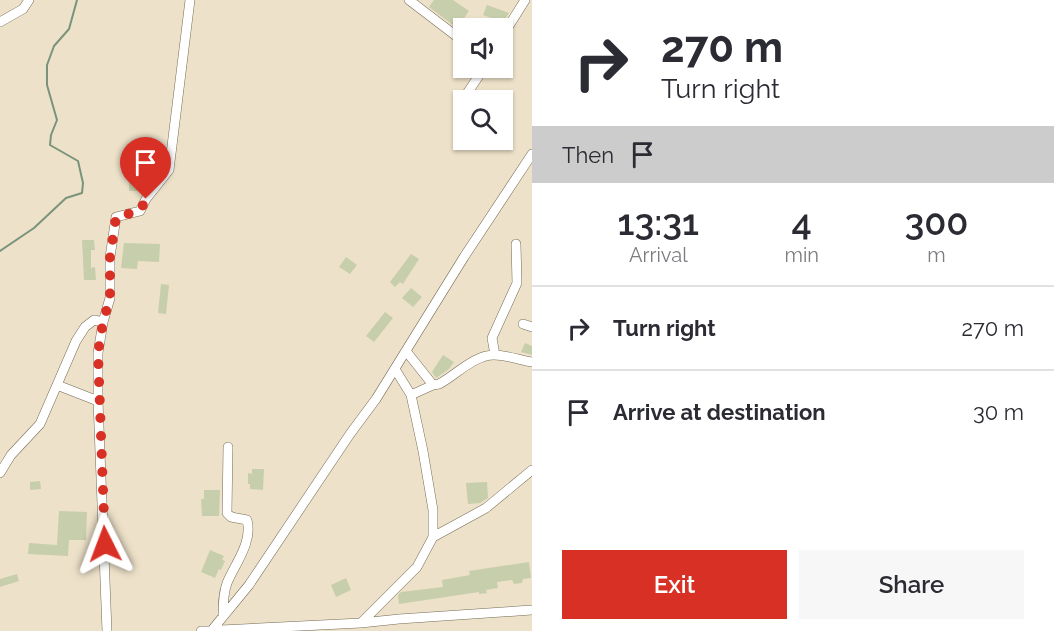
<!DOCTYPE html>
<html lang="en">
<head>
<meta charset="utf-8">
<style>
  :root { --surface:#fff; --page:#f7f7f7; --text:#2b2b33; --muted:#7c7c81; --line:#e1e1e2; --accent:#d93025 }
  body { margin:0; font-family:Raleway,sans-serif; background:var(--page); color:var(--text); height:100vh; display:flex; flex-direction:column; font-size:22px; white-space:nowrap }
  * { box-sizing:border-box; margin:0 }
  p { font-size:20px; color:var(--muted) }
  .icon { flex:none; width:33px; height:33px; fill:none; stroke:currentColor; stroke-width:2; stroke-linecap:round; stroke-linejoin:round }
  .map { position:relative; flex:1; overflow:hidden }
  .details { display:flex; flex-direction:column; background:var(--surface); width:522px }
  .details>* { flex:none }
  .hud { background:#fff; color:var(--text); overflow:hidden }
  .controls { position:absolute; left:453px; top:18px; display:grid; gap:12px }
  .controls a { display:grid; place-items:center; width:60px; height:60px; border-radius:0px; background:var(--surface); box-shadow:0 2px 4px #0004; font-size:30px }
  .pin { position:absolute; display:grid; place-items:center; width:51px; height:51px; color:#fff; margin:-62px -26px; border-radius:50% 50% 50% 0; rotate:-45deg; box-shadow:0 0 6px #0007 }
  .pin .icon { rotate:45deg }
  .me { position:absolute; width:66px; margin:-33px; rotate:357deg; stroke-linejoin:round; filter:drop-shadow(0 0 4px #0008) }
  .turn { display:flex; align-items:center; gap:21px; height:126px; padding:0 30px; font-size:27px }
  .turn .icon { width:78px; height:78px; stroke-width:2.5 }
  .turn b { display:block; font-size:42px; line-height:51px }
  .then { display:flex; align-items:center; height:57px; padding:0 30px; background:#0003; gap:12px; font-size:22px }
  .eta { display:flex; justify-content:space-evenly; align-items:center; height:102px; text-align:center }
  .eta b { font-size:36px; font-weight:600; line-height:42px }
  .primary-button { display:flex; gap:12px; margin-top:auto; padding:12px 30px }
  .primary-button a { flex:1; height:69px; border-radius:0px; background:var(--accent); color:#fff; font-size:24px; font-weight:600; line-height:69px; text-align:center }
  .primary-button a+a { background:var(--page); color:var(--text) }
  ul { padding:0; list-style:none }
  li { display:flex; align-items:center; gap:18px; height:84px; padding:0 30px; border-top:2px solid var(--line) }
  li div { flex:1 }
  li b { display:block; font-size:22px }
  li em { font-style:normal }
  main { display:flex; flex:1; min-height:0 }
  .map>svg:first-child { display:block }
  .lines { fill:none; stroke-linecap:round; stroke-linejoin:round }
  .stream { stroke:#79947b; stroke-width:2 }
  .building { fill:#c7ceab }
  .minor-casing { stroke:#756b56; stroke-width:10 }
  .minor { stroke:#fff; stroke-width:9 }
  .route { stroke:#d93025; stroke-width:10; stroke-dasharray:0 18 }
</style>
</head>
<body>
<main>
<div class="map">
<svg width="532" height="631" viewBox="0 0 532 631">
  <rect width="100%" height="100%" fill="#ede1c9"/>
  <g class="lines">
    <path class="stream" d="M0,251l34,-23 32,-30 16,-5 1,-10 -5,-22 -28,-16 1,-10 6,-15 -10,-35v-20l7,-19 15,-17 8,-29"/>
  </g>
  <path class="building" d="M434,0h19l16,11 -12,17 -28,-21z
    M487,5l22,8 -6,9 -20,-7z
    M129,182h13v9h-13z
    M82,240h12l1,10h-4v18l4,-1 1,13h-12z
    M124,243l36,1 -1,18 -21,-1 -1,8 -16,-1z
    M411,254l8,5 -16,25 -3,-2 -5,5 -5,-5z
    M346,257l11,8 -7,9 -11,-7z
    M161,284l8,1 -3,29 -8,-1z
    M411,288l11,9 -9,10 -11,-9z
    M385,312l8,6 -19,24 -8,-6z
    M525,343l7,3v9l-11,-3z
    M443,355l11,7 -5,7 -13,9 -4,-6z
    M252,469h12l-1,21 -13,-1v-5h-2v-11l4,1z
    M40,481l1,8 -11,1v-8z
    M487,482l1,16 -8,5 -12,1 -2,-21z
    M204,490h16l-1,26h-17l-1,-17h3z
    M59,511l28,1 -1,28h-17l-1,16 -40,-2 1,-11 28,2z
    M210,550l14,6 -2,4 3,1 -4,9 -2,-1 -4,9 -14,-6z
    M529,562l2,16 -8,1 -1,4 -8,1 -2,-4 -15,2 1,6 -12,2 1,3 -8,1v-2l-80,12 -1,-9 3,-3 42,-5 -1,-7 28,-5 -1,-4z
    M17,574l2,7 -19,6v-8z
    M346,578l5,12 -15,7 -5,-12z"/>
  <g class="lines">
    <defs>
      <path id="minor" d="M409,0l55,42
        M0,22l23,-13 6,-9
        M502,37l23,-37
        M464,98l20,-30
        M103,322l-5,31v48l9,230
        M523,324l9,3
        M406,351l27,34 6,-1c17,-9 35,-29 55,-29 12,0 26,5 38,7
        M495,355l-3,-17 25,-55 -1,-39
        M395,369l16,26 12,56 10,59v27
        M57,385l41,16
        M411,395l22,-10
        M0,473l11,-18 29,-31 36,-83 9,-14 9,-7 9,2 7,-24v-41l6,-40 24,-6 6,-12 23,-29 21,-170
        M223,616c0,-11 0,-22 4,-33 8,-19 26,-41 20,-63l-16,-3 -4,-4 1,-66
        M361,623l56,-56 16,-30 53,-29 46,-38
        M212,630l37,-45 101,-151 26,-35 88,-142 68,-103
        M201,631l160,-8 38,-4 133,-9"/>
    </defs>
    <use href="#minor" class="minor-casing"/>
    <use href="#minor" class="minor"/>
  </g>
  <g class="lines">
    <path class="route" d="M105,544l-7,-191 5,-31 7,-24v-41l6,-40 24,-6 6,-12"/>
  </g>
</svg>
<div class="controls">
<a><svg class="icon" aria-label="sound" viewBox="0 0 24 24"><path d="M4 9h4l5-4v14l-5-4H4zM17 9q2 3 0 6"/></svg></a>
<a><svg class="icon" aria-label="search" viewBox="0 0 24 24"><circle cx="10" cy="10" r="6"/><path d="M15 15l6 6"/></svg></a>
</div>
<div class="pin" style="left:146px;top:199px;background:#d93025"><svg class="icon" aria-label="arrive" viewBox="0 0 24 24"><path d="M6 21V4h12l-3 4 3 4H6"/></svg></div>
<svg class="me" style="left:105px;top:544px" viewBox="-20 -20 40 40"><path d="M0-17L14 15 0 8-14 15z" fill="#d93025" stroke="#fff" stroke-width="4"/></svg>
</div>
<section class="details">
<div class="hud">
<div class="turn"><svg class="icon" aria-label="right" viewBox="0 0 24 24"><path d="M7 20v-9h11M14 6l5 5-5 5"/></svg><div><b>270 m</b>Turn right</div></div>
<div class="then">Then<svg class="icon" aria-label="arrive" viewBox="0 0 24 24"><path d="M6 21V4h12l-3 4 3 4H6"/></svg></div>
</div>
<div class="eta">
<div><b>13:31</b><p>Arrival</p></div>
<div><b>4</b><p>min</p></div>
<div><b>300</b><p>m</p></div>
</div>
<ul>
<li><svg class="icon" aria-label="right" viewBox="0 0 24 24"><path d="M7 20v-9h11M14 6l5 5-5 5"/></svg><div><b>Turn right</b></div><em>270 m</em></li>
<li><svg class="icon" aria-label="arrive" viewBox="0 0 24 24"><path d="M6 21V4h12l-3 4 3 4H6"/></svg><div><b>Arrive at destination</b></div><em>30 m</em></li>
</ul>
<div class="primary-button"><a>Exit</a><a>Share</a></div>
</section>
</main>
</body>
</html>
